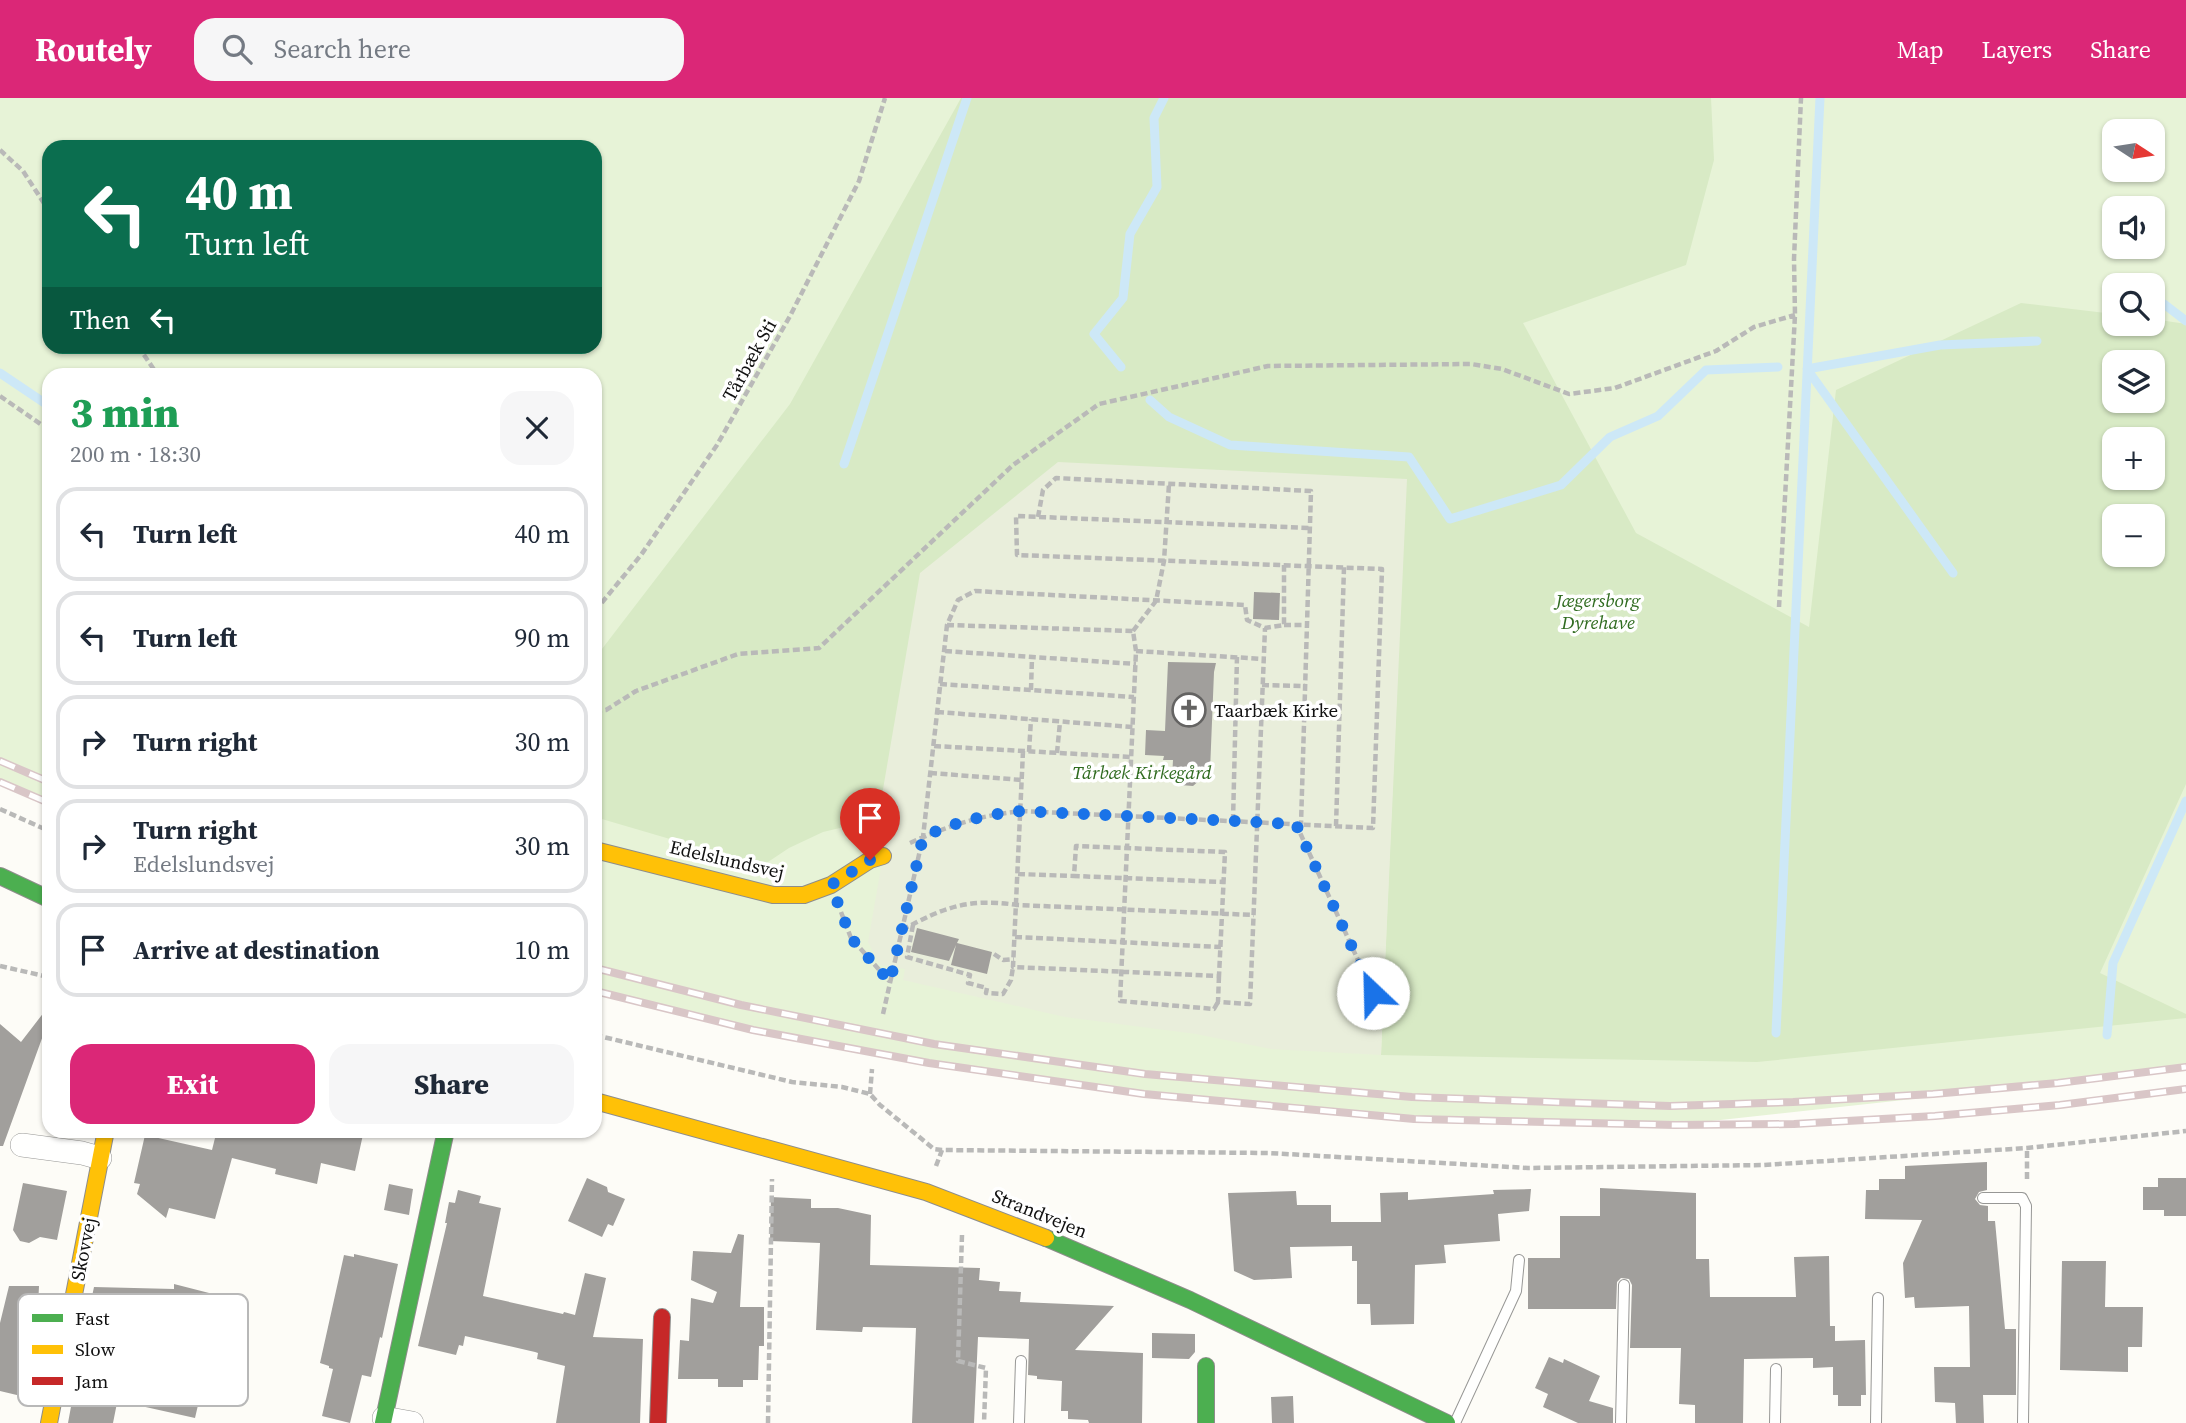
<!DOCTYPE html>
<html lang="en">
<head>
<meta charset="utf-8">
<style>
  :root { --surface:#fff; --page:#f6f6f7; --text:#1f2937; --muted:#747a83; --line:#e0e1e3; --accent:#db2777 }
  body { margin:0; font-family:"Source Serif 4",serif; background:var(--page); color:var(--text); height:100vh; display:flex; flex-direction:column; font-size:26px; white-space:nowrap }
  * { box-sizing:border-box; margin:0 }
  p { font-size:23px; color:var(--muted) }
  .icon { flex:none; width:38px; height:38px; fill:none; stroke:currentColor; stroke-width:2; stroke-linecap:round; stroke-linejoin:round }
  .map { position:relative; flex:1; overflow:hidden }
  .sheet { position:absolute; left:42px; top:270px; width:560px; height:770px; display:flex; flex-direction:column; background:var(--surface); border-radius:21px; box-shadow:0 2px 5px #0004 }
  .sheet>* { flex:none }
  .guide { position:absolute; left:42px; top:42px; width:560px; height:214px; border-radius:21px; box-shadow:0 2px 5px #0004; background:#0b6e4f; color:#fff; overflow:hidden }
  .needle { width:46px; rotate:102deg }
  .buttons { position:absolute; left:2102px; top:21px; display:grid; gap:14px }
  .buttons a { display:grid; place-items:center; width:63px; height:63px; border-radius:14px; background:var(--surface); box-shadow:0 2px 5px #0004; font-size:35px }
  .pin { position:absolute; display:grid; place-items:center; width:60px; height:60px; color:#fff; margin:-72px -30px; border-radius:50% 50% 50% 0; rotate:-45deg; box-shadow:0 0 7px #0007 }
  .pin .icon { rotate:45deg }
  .me { position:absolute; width:77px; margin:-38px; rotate:336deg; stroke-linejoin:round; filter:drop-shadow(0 0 5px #0008) }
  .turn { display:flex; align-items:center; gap:24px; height:147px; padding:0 28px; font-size:32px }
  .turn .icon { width:91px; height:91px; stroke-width:2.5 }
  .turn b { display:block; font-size:49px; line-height:60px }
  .then { display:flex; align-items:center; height:66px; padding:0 28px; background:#0003; gap:14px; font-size:26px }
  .round { display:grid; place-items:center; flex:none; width:74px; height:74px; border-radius:21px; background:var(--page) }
  .summary { display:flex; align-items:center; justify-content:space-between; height:119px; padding:0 28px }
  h1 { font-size:42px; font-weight:800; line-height:52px; color:#1e9e55 }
  .button { display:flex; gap:14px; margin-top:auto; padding:14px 28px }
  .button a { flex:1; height:80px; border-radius:21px; background:var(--accent); color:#fff; font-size:28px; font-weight:800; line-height:80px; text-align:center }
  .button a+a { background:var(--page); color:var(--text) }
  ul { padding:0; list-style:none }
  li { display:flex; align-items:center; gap:21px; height:94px; margin:0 14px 10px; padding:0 14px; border:4px solid var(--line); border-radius:21px }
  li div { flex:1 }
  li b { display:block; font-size:26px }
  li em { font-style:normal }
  header { display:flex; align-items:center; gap:42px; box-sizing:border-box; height:98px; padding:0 35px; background:var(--accent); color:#fff }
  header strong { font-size:33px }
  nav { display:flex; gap:38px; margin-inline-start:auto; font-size:24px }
  .search { width:490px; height:63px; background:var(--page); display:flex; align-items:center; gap:18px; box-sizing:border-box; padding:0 24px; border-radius:21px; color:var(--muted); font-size:26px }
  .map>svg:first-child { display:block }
  .green { fill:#e7f3d7; fill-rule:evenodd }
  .forest { fill:#d8eac5; fill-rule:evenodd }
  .cemetery { fill:#e9eedb }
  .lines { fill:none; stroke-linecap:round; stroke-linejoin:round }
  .stream { stroke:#cde8f7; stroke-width:9 }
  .building { fill:#a19f9c }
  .lane-casing { stroke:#979795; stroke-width:12 }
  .street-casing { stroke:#979795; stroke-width:24 }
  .fast-casing { stroke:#8e8d8b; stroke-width:18 }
  .slow-casing { stroke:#8e8d8b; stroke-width:18 }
  .jam-casing { stroke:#8e8d8b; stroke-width:18 }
  .path { stroke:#b9b9b8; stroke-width:4.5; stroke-dasharray:7 3.5; stroke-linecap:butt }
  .lane { stroke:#fffffe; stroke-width:10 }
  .street { stroke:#fffffe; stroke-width:23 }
  .fast { stroke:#4caf50; stroke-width:16 }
  .slow { stroke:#ffc107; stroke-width:16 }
  .jam { stroke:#c62828; stroke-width:16 }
  .rail-casing { stroke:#d9c6c7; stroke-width:8 }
  .rail { stroke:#fff; stroke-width:5; stroke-dasharray:16; stroke-linecap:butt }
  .route { stroke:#1a73e8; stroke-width:12; stroke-dasharray:0 21.6 }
  .labels { text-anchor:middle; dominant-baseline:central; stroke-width:7; stroke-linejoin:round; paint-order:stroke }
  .street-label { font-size:19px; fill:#111; stroke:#fff }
  .park-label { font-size:19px; font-style:italic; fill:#2f6b1f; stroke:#fff }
  .poi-label { font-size:19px; fill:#111; stroke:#fff; text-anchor:start }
  .key { fill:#fff; stroke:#b8b8b8; stroke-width:2 }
  .key-label { font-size:19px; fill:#111 }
</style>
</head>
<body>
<header>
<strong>Routely</strong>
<div class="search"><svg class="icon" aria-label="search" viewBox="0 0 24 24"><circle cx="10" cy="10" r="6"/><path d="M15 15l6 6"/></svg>Search here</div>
<nav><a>Map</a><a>Layers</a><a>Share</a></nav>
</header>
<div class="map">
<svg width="2186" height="1325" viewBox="0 0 2186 1325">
  <rect width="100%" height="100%" fill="#fdfcf7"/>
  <path class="green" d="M0,0h2186v967l-128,18 -383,42 -261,-6 -270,-25 -215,-31 -176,-33 -158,-39v-617h-546v429l-49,-21zM2114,33h38v39h-38zM49,49h546v199h-546zM2114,110h38v39h-38zM2114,187h38v39h-38zM2114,264h38v39h-38zM2114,341h38v39h-38zM2114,418h38v39h-38z"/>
  <path class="forest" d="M961,0h750l3,62 -28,105 -163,58 113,210 173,94 27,-237 185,-87 93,11v10h38l1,-5 33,5v460l-86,189 86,41v4l-429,44 -376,-7 25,-576 -525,322 -7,19 -51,12 -34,16 -27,18 -167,-49v-159l195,-254zM2114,264h38v39h-38zM2114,341h38v39h-38zM2114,418h38v39h-38z"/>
  <path class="cemetery" d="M1058,364l349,17 -26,576 -110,-6 -75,-15 -131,-17 -162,-37 2,-11 -25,-4 -12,-23 15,-86 -9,-36 7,-19 39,-228z"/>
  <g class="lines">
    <path class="stream" d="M2164,206l22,17
      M1121,269l-27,-33 29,-36 7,-64 27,-47 -3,-69 10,-20
      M0,275l49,33
      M1150,302l19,17 61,28 179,12 41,62 111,-34 49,-48 48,-21 48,-46 72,-3
      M844,366l123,-366
      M1953,475l-146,-204 133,-24 97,-4
      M1776,935l44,-935
      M2107,937l6,-72 73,-162"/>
  </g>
  <path class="building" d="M1254,494l26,1 -1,27 -26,-1z
    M1168,564l48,1 -2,9 -4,99 -17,15 -13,-1 -8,-7 1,-18h-10l1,-4 -19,-1 1,-25 19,1z
    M917,830l42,11 -2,4 35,9 -5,22 -36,-9 5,-20 -7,16 -38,-9z
    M48,909l1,12 -46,127h-3v-122l21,18z
    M217,1032h147l-9,41 -34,-8 -4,21 -42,-10 1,-5 -44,-11 -17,61 -46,-11 -3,10 -29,-24 3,-10 -6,-1 11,-48 67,15z
    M1987,1064v28l-8,2 -4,7 5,6 8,1v15h7l10,108h11v66h-33l1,28h-28l-1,-20 -20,-1 -1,-35h36l-1,-61 -54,2 -1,-11 -9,1 -2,-35 19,-43 -57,-1 1,-29h13v-11h26v-13z
    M587,1080l20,9 1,5 17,7 -12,27 -5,-2 -6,13 -34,-16z
    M2158,1080h28v38h-22v-6h-21v-23h15z
    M23,1085l44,8 -10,49 -17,-3 -11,6 -9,-2 -7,-11z
    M389,1086l24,5 -4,26 -25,-5z
    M1600,1090l96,5v66h13l1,38h86l-2,-40 35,-1 1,70h5v15l30,-1 1,55h-5v11h-23v-11h-5v-28l-20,1v-10l-69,1 -1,64h-48v-18l-16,-1 2,-56h-51l2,-63 -3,-6 -8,-1 -4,4 -1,27h-88v-51h32v-42h40z
    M1531,1091l-2,22 -31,3 2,27 -56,4 2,18 -31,2 -1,59 -43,1 -1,-21h-13v-43h-5v-15l-62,1 2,31 -38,2 -20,-9 -6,-78 68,-2 1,14h34v17h50l-1,-29 28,-1v8l86,-6 -1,-4z
    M458,1092l23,6 -2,7 22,5 -18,88 80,18 1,-2 11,3 10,-42 21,5 -13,59 50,2 -3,84h-84l9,-57 -28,-7 1,-6 -3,-1 -70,-16 -2,10 -4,-1 -3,10 -38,-9 29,-123h-2l4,-21 6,1z
    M771,1099l40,2v9h27l33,7 -1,50 110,3 -1,12 21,2 -1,9 22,1 -1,10 94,4 -39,44 68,3 -1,70h-53l-1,-3 -20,-1v-8h-7l1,-30 -25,-2v-3l-9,-1 1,-36 -51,-2 -4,86h-62l4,-95 -53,-1 -1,5 -46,-2 4,-87 -50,-2z
    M738,1136l6,1 -4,72h24v39h-5l-1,34h-15v7h-25v-8h-40l2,-39 9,1 2,-43 22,5 4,-11 -26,-12 2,-29 38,2z
    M354,1156l44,10 -16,74 -2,-1 -9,40 -9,-2 -12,48 -28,-7 11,-47 -4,-1v-2l-9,-3 24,-108 10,2z
    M2062,1163h44l-1,46h38l-1,40h-14v25l-68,-2z
    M174,1186l39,10 -8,35 -34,-9 -9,46 43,9 -10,43 -72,-16 18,-89 -50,-12 3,-14 80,2z
    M9,1188h30l-5,103 -11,-2 -2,9 -21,-5v-68z
    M1152,1235l43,1v18l-6,7 -37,-1z
    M1549,1259l14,6 1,-4 36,17 -11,25 24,7v15h-35l-35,-16 5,-13 -13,-6z
    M77,1276l44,9 -8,40h-45z
    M1293,1298l1,27h-22l-1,-26z"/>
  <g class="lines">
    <defs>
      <path id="lane" d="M1983,1100h39l4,8 -3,217
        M1019,1325l2,-62
        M1455,1325l61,-132 3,-31
        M1621,1325l3,-138
        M1775,1325l1,-54
        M1876,1325l2,-125"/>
      <path id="street" d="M22,1047l60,8 18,5
        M384,1320l28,5"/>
      <path id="fast" d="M0,778l49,23
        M1046,1140l144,62 257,123
        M1206,1268v57
        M383,1325l63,-293"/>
      <path id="slow" d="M595,752l178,45h31l27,-10 39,-25 13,-4
        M595,1003l331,91 120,46
        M49,1325l57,-293"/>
      <path id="jam" d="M658,1325l4,-106"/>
    </defs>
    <use href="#lane" class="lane-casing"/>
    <use href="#street" class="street-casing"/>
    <use href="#fast" class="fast-casing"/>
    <use href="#slow" class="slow-casing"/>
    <use href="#jam" class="jam-casing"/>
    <path class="path" d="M0,52l23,21 26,40
      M138,248l19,28
      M0,298l49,34
      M1038,419l5,-27 13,-12 255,13 -10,333
      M1779,509l16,-292 -1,-56 7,-161
      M595,513l46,-56 76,-110 73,-129 69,-135 26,-83
      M947,527l186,6 3,20 -16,350 94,8 4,-7
      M1284,527h23
      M1133,533l23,-30 8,-40 5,-77
      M945,553l191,13
      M1136,553l127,8
      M940,586l194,13
      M1262,587l43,1
      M1031,592l1,-33
      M595,613l11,-1 30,-19 102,-37 81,-6 194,-183 86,-61 169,-38 203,-2 31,5 67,25 46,-6 101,-37 38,-24 41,-12
      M937,614l196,15
      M934,648l197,11
      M1023,653l-10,216 206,9 6,-124 -149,-6 -2,30 149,6
      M1029,654l2,-33
      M1057,655l3,-31
      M930,675l92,7
      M0,711l49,22
      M1233,723l4,-164
      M1296,726l77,169
      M1336,728l8,-259
      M910,745c37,-17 71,-28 112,-32l351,17 9,-259 -365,-14 -1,-39 294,12
      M1018,776l56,2
      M841,814l10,26 38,43
      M913,827l-6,32 63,18 -2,8 19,5 -1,5 17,1 8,-14 2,-13
      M902,832c42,-23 67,-32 115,-25l237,10
      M1015,839l206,10
      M994,856l9,6 11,-1
      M0,868l49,11
      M1219,878l-1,26 32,2 15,-376
      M883,916l40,-177 24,-212 11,-25 17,-9 270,14 2,15 18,8 19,-3v-60
      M595,937l197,47 50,5 28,7 10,11 54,44 8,1 327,3 259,15 236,-3 263,-17 159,-17
      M870,996l2,-25
      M936,1068l6,-16
      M2027,1081v-31
      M962,1137l-4,126 28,7 -2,55
      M768,1325l4,-244"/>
    <use href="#lane" class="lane"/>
    <use href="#street" class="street"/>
    <use href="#fast" class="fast"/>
    <use href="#slow" class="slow"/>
    <use href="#jam" class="jam"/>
    <defs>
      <path id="rail" d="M0,663l49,21
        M0,684l49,21
        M595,870l146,37 193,39 211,30 267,23 258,9 123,-4 140,-8 125,-11 128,-16
        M595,893l158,39 176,33 215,31 270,25 261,6 119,-1 141,-8 125,-11 126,-16"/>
    </defs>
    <use href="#rail" class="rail-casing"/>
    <use href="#rail" class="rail"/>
  </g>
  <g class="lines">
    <path class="route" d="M870,762l-39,25 20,53 39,44 33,-145c32,-15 64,-23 99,-26l274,13 77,169"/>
  </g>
  <defs>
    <symbol id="church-ring" viewBox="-11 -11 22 22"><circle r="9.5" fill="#fff" stroke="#646362" stroke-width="1.5"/><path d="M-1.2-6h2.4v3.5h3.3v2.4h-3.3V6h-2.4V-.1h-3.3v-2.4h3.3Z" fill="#646362"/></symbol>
  </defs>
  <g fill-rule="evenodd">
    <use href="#church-ring" x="1170" y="593" width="38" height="38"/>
  </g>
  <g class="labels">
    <g class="street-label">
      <text transform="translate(749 262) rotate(-61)">Tårbæk Sti</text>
      <text transform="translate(727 761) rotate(13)">Edelslundsvej</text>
      <text transform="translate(1040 1115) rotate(22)">Strandvejen</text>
      <text transform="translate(83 1151) rotate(-79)">Skovvej</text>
    </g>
    <g class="park-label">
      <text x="1598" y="502">Jægersborg<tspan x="1598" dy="22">Dyrehave</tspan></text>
      <text x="1142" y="674">Tårbæk Kirkegård</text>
    </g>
    <g class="poi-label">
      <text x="1214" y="612">Taarbæk Kirke</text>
    </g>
  </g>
  <rect x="18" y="1196" width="230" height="112" rx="10" class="key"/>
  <rect x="32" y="1216" width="31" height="8" fill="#4caf50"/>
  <rect x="32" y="1247" width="31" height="9" fill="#ffc107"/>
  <rect x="32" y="1279" width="31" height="8" fill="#c62828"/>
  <g class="key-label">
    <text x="75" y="1227">Fast</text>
    <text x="75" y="1258">Slow</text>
    <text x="75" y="1290">Jam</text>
  </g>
</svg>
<div class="buttons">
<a><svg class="needle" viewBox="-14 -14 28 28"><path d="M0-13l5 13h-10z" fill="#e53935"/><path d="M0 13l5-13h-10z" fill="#747a83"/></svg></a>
<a><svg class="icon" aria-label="sound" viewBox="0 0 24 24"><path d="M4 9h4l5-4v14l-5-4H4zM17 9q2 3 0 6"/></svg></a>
<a><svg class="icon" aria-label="search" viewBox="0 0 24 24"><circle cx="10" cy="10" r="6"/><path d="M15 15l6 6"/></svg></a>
<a><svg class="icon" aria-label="layers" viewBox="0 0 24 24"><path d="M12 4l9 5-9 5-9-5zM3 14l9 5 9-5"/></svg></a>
<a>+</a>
<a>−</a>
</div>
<div class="pin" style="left:870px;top:762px;background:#d93025"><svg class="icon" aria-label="arrive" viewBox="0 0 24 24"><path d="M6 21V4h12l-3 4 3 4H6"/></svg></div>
<svg class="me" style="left:1373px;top:895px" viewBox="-20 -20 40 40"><circle r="19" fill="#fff"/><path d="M0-13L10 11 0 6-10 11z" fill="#1a73e8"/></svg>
<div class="guide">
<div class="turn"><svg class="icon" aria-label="left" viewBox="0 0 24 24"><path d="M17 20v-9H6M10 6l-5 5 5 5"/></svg><div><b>40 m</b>Turn left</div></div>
<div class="then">Then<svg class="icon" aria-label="left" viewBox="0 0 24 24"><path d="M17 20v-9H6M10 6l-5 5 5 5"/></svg></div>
</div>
<section class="sheet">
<div class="summary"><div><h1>3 min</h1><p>200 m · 18:30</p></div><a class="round"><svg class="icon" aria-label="close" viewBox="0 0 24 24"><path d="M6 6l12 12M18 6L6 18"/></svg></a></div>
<ul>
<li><svg class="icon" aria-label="left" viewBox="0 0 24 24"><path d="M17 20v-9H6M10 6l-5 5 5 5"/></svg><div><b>Turn left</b></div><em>40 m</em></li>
<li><svg class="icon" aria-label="left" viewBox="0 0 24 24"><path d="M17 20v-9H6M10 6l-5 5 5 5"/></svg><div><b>Turn left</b></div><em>90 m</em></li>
<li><svg class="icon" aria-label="right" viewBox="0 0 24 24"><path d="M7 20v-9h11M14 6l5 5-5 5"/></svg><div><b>Turn right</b></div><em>30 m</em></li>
<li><svg class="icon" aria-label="right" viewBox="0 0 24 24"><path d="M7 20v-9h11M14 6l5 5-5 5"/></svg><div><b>Turn right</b><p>Edelslundsvej</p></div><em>30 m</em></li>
<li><svg class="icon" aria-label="arrive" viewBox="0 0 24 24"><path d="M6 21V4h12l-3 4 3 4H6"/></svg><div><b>Arrive at destination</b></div><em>10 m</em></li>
</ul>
<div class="button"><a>Exit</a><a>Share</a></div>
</section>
</div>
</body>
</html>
